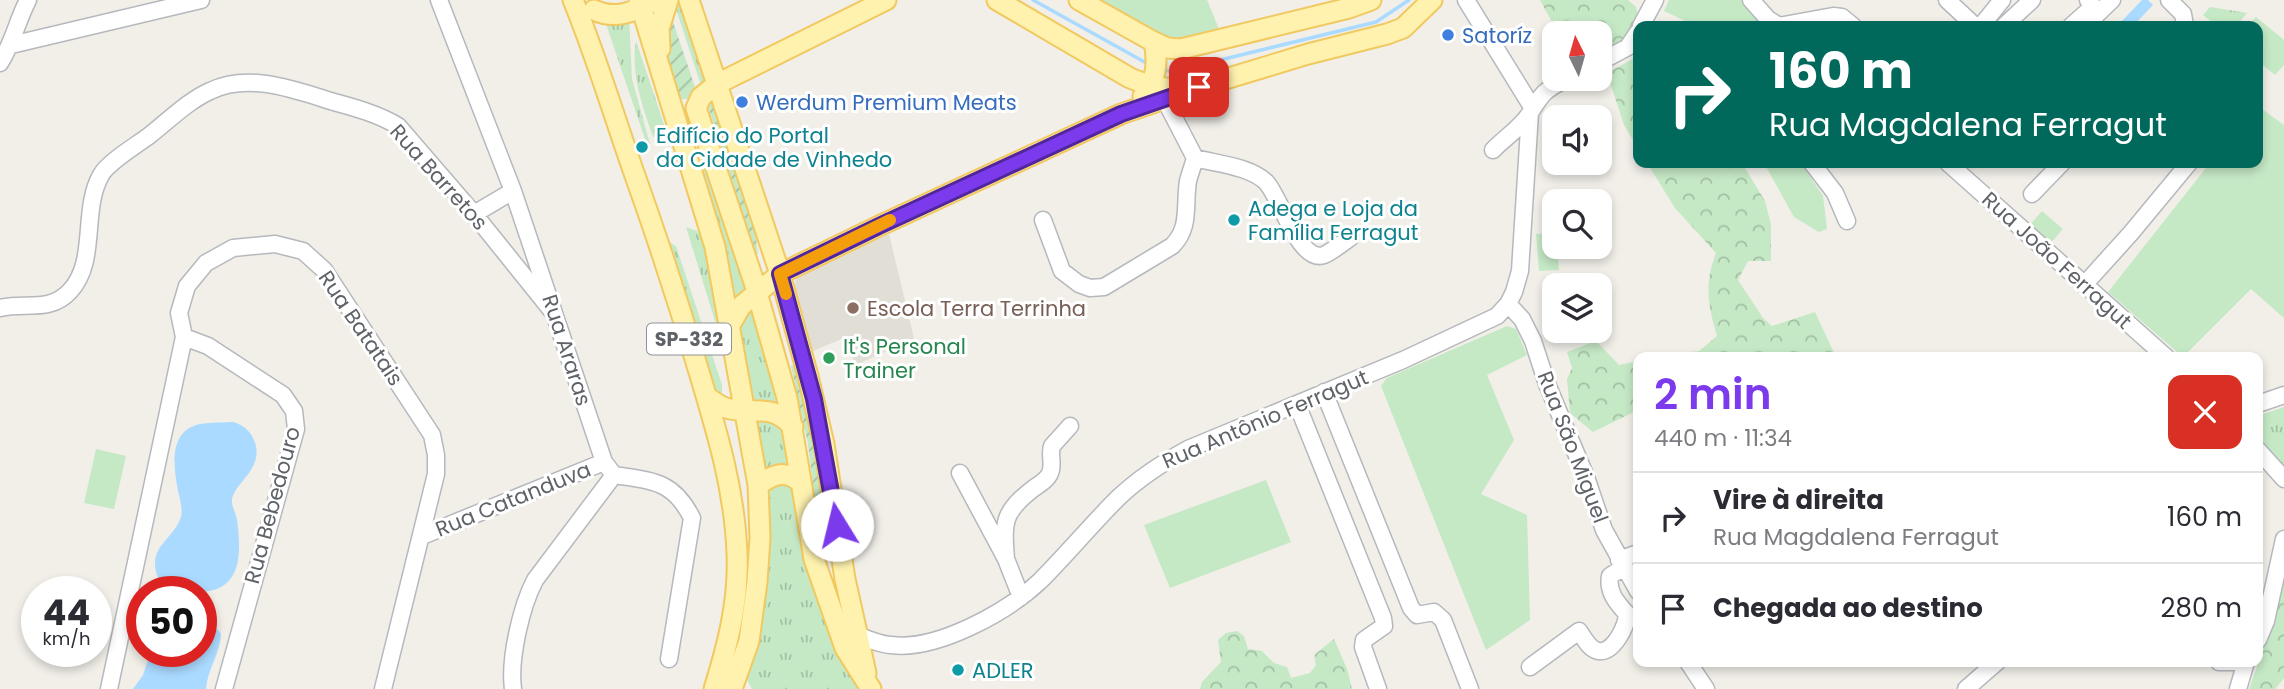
<!DOCTYPE html>
<html lang="pt">
<head>
<meta charset="utf-8">
<style>
  :root { --surface:#fff; --page:#f7f7f7; --text:#2b2b33; --muted:#7c7c81; --line:#e1e1e2; --accent:#7c3aed }
  body { margin:0; font-family:Poppins,sans-serif; background:var(--page); color:var(--text); height:100vh; display:flex; flex-direction:column; font-size:26px; white-space:nowrap }
  * { box-sizing:border-box; margin:0 }
  p { font-size:23px; color:var(--muted) }
  .icon { flex:none; width:38px; height:38px; fill:none; stroke:currentColor; stroke-width:2; stroke-linecap:round; stroke-linejoin:round }
  .map { position:relative; flex:1; overflow:hidden }
  .side { position:absolute; left:1633px; top:352px; width:630px; height:315px; display:flex; flex-direction:column; background:var(--surface); border-radius:14px; box-shadow:0 4px 10px #0003 }
  .side>* { flex:none }
  .guide { position:absolute; left:1633px; top:21px; width:630px; height:147px; border-radius:14px; box-shadow:0 4px 10px #0003; background:#00695c; color:#fff; overflow:hidden }
  .needle { width:46px; rotate:355deg }
  .controls { position:absolute; left:1542px; top:21px; display:grid; gap:14px }
  .controls a { display:grid; place-items:center; width:70px; height:70px; border-radius:14px; background:var(--surface); box-shadow:0 4px 10px #0003; font-size:35px }
  .speed { position:absolute; left:21px; top:576px; display:flex; gap:14px; font-size:35px; font-weight:700; text-align:center }
  .speed>* { display:grid; place-content:center; width:91px; height:91px; border-radius:50%; background:var(--surface); box-shadow:0 4px 10px #0003; line-height:1 }
  .speed small { font-size:18px; font-weight:400 }
  .speed .limit { border:10px solid #d22; background:#fff; color:#111 }
  .pin { position:absolute; display:grid; place-items:center; width:60px; height:60px; color:#fff; margin:-30px; border-radius:14px; box-shadow:0 4px 10px #0006 }
  .me { position:absolute; width:77px; margin:-38px; rotate:351deg; stroke-linejoin:round; filter:drop-shadow(0 0 5px #0008) }
  .turn { display:flex; align-items:center; gap:24px; height:147px; padding:0 21px; font-size:32px }
  .turn .icon { width:91px; height:91px; stroke-width:2.5 }
  .turn b { display:block; font-size:49px; line-height:60px }
  .round { display:grid; place-items:center; flex:none; width:74px; height:74px; border-radius:14px; background:var(--page) }
  .headline { display:flex; align-items:center; justify-content:space-between; height:119px; padding:0 21px }
  h1 { font-size:42px; font-weight:600; line-height:52px; color:var(--accent) }
  ul { padding:0; list-style:none }
  li { display:flex; align-items:center; gap:21px; height:91px; padding:0 21px; border-top:2px solid var(--line) }
  li div { flex:1 }
  li b { display:block; font-size:26px }
  li em { font-style:normal }
  .map>svg:first-child { display:block }
  .education { fill:#e1ded6 }
  .grass { fill:#c5e8c5 }
  .forest { fill:url(#forest-crowns) }
  .park { fill:url(#park-tufts) }
  .garden { fill:url(#garden-furrows) }
  .water { fill:#aadaff }
  .lines { fill:none; stroke-linecap:round; stroke-linejoin:round }
  .stream { stroke:#aadaff; stroke-width:3.5 }
  .minor-casing { stroke:#b5b8bc; stroke-width:19 }
  .major-casing { stroke:#f2c960; stroke-width:23 }
  .minor { stroke:#fff; stroke-width:16 }
  .major { stroke:#fff2af; stroke-width:19 }
  .route-casing { stroke:#51269a; stroke-width:18 }
  .route { stroke:#7c3aed; stroke-width:12 }
  .slow { stroke:#f59e0b; stroke-width:12 }
  .shop-dot { fill:#3f7fe0; stroke:#fff; stroke-width:2.5 }
  .culture-dot { fill:#0f9aa8; stroke:#fff; stroke-width:2.5 }
  .education-dot { fill:#8d6e63; stroke:#fff; stroke-width:2.5 }
  .leisure-dot { fill:#2e9e5b; stroke:#fff; stroke-width:2.5 }
  .labels { text-anchor:middle; dominant-baseline:central; stroke-width:6; stroke-linejoin:round; paint-order:stroke }
  .shield { fill:#fff; stroke:#8f9295; stroke-width:2 }
  .shield-label { font-size:19px; font-weight:bold; fill:#5f6368 }
  .shop-label { font-size:21px; fill:#366cbe; stroke:#fff; text-anchor:start }
  .culture-label { font-size:21px; fill:#0d838f; stroke:#fff; text-anchor:start }
  .street-label { font-size:21px; fill:#5f6368; stroke:#fff }
  .education-label { font-size:21px; fill:#785e54; stroke:#fff; text-anchor:start }
  .leisure-label { font-size:21px; fill:#27864d; stroke:#fff; text-anchor:start }
</style>
</head>
<body>
<div class="map">
<svg width="2284" height="689" viewBox="0 0 2284 689">
  <defs>
    <pattern id="forest-crowns" width="20" height="18" patternUnits="userSpaceOnUse" patternTransform="scale(1.75)"><rect width="20" height="18" fill="#c5e8c5"/><path d="M2 6a3 3 0 1 1 6 0M12 15a3 3 0 1 1 6 0" fill="none" stroke="#a3c0a4"/></pattern>
    <pattern id="park-tufts" width="24" height="20" patternUnits="userSpaceOnUse" patternTransform="scale(1.75)"><rect width="24" height="20" fill="#c5e8c5"/><path d="M3 7l-1-3M5 7V3M7 7l1-3M15 17l-1-3M17 17v-4M19 17l1-3" fill="none" stroke="#a3c0a4"/></pattern>
    <pattern id="garden-furrows" width="10" height="10" patternUnits="userSpaceOnUse" patternTransform="scale(1.75)"><rect width="10" height="10" fill="#c5e8c5"/><path d="M-1 1l2-2M0 10L10 0M9 11l2-2" fill="none" stroke="#a3c0a4"/></pattern>
  </defs>
  <rect width="100%" height="100%" fill="#f1efe8"/>
  <path class="education" d="M889,234l25,104 -58,27 -12,-27 -31,13 -17,-54 -2,-12 3,-7 7,-5z"/>
  <path class="grass" d="M1094,0h113l12,29 -3,6 -16,7 -33,-1z
    M1669,0h73l17,19 -3,7h-60l-32,-15z
    M2256,17l28,23v25l-9,10 -17,-14v-35h-11z
    M2258,106l26,19v193l-33,-29 -68,68 -75,-65 102,-129h48z
    M1764,163h37l22,33 4,33 -8,3 -25,-15z
    M2042,211l21,18 -13,15 -21,-18z
    M1554,233v14h3l2,23 -20,1 -3,-37z
    M1507,326l9,3 11,26 -40,20 27,65 -33,54 46,21 3,105 -44,30 -105,-264 6,-8z
    M96,449l30,7 -12,53 -30,-6z
    M1266,480l25,62 -121,46 -26,-63z"/>
  <path class="forest" d="M1540,0h88l8,7 2,8 -16,30 -22,11v-23h-42z
    M1638,56v92l-14,-23 -17,-52z
    M1647,163h95l23,38 6,24v36h-23l-10,19 25,38 9,8 43,-14 21,45h-177l40,-6 18,-15c-9,-31 -13,-52 -1,-83l-41,-45z
    M1596,341l23,24 19,-4v49l-45,22 -23,-19 -3,-34 5,-11 -5,-16z
    M2284,564v114l-9,11h-26l22,-62z
    M1237,631l7,5 4,13 14,2 12,12 13,4 4,11 19,-5 6,-8 -2,-10 20,-16 13,30 5,20h-152l2,-7 19,-20 -3,-22 8,-7z"/>
  <path class="park" d="M673,0h8l26,80 -6,5z
    M2210,7l37,6 -11,13h-19l-14,-11z
    M629,16l3,63 18,65 -3,1 -42,-124z
    M636,41l31,92 -14,4c-10,-29 -23,-64 -17,-96z
    M705,169h3l39,119 -15,11 -31,-129z
    M686,227l11,4 7,8 15,86 -4,-4z
    M662,238l14,8 46,139v8l-5,-2 -22,-47z
    M752,306l29,102 -33,-3 -11,-85z
    M2284,407v59h-7l-19,-21v-29z
    M763,419c25,11 22,20 27,45h-14l-11,4 -9,-48z
    M791,482l37,143 30,64h-106l-5,-9c16,-64 23,-131 23,-197z"/>
  <path class="garden" d="M669,10l26,77 -8,12h-7l-16,-52z
    M711,102l3,1 40,119 4,32h-2l-49,-151z
    M799,362l7,26 21,139 -2,3 -7,-2 -10,-84 -17,-78z"/>
  <path class="water" d="M2142,0h6l5,5 -20,21h-7l-5,-4z
    M233,422c20,5 30,28 19,46 -5,10 -18,20 -20,31 -1,7 4,14 5,21 5,37 4,73 -41,72 -5,-1 -10,0 -16,-2 -10,-3 -21,-6 -24,-18 -6,-27 17,-32 25,-55 2,-8 -1,-18 -3,-26 -4,-22 -10,-57 18,-66 10,-3 25,-2 37,-3z
    M201,623l17,7 3,4c-1,20 -14,36 -15,55h-73l10,-14 8,-24h50z"/>
  <g class="lines">
    <path class="stream" d="M1033,0l117,65
      M1161,68l10,4 205,-50 33,-22"/>
    <defs>
      <path id="minor" d="M439,0l74,191 91,271 10,13c38,6 59,5 78,43l-23,141
        M1466,0l66,107
        M1751,0l17,19 11,7 54,-10 9,1 11,9
        M1947,0l28,26
        M2169,0l14,14 2,12
        M1641,26l14,-26
        M1981,26l21,-26
        M2004,26l28,-26
        M2071,26l18,-16 2,-7 -3,-3
        M2085,26l27,-26
        M11,45l190,-45
        M1600,62l28,-15 10,-15
        M0,63c13,-20 17,-42 28,-63
        M1493,150c11,-12 29,-23 37,-37 12,-20 15,-23 36,-34
        M1195,158c22,6 54,8 71,24 14,14 33,82 58,73 9,-4 19,-12 27,-18
        M1812,163l23,30 12,28
        M1948,163l218,194
        M2032,194l30,-31
        M474,214l39,-23
        M1043,220l19,51 17,13 11,4 14,-1 68,-41c19,-18 12,-41 16,-65 2,-8 5,-15 7,-23l-31,-60 -6,-5
        M2084,285l47,-52 58,-70
        M1508,304l14,15 11,22 14,43 39,93 18,53 34,61
        M0,308c25,-6 50,5 70,-17 28,-30 11,-81 31,-116 7,-13 36,-30 49,-40 19,-15 38,-34 60,-44 39,-19 85,-1 124,11 22,6 44,12 64,24l76,88 78,97
        M184,337l24,9 75,49 11,16 2,18 -72,260
        M1324,392l87,216 6,7 17,-3 9,8 27,69
        M1297,404l86,214 1,8 -20,14 -1,7 15,42
        M2258,404l26,-9
        M2258,450l26,29
        M960,473l46,86 15,38
        M422,536l182,-74
        M1006,559c-3,-38 -3,-47 28,-71 6,-4 14,-9 16,-15 4,-8 -1,-19 2,-27l18,-20
        M1619,560l19,-7
        M850,632c12,5 27,12 41,13 46,6 116,-33 149,-64 27,-27 51,-56 78,-83 21,-20 44,-35 70,-49l215,-89 94,-44 11,-12 6,-12 6,-21 10,-158
        M2258,640l8,-19 18,-82
        M1688,662l18,27
        M2219,662h15
        M1530,667l49,-36c5,7 10,18 19,20 15,3 29,-25 29,-37 -10,-11 -20,-22 -17,-38l14,-9
        M109,689l75,-352 -5,-24 8,-27 19,-23 27,-15 42,-4 28,7 21,19 108,165 4,20v19l-53,215
        M513,689c-4,-30 8,-82 22,-109l79,-105
        M1966,689l31,-27
        M2238,689l8,-27"/>
      <path id="major" d="M573,0c23,56 40,113 60,170 24,67 46,134 66,202 18,60 36,119 38,182 2,47 -9,90 -23,135
        M639,0l76,247 43,238 2,53 -3,44 -8,59 -17,48
        M689,0l91,274 28,102 16,68 21,135 21,94
        M997,0l133,78c24,10 43,13 69,9l109,-33 79,-20 16,-6 29,-28
        M1079,0l75,42 13,6 14,1 168,-41 22,-8
        M594,10c21,10 39,2 58,-8
        M660,49l-1,-20 9,-29
        M1143,96c14,-16 15,-34 11,-54
        M730,325l11,-19 39,-32 101,-49 240,-111 78,-27
        M707,397c6,4 12,9 19,11 27,8 45,-7 67,19
        M758,485c16,-11 28,-16 43,-2
        M871,689l-26,-41 -31,-89 -27,-161 -33,-116 -58,-174 5,-11 16,-13 169,-84"/>
    </defs>
    <use href="#minor" class="minor-casing"/>
    <use href="#major" class="major-casing"/>
    <use href="#minor" class="minor"/>
    <use href="#major" class="major"/>
  </g>
  <g class="lines">
    <defs>
      <path id="route" d="M837,525l-23,-126 -34,-125 101,-49 240,-111 78,-27"/>
    </defs>
    <use href="#route" class="route-casing"/>
    <use href="#route" class="route"/>
    <path class="slow" d="M786,294l-6,-20 110,-54"/>
  </g>
  <g class="shop-dot">
    <circle cx="1448" cy="35" r="7"/>
    <circle cx="742" cy="102" r="7"/>
  </g>
  <g class="culture-dot">
    <circle cx="642" cy="147" r="7"/>
    <circle cx="1234" cy="220" r="7"/>
    <circle cx="958" cy="670" r="7"/>
  </g>
  <circle class="education-dot" cx="853" cy="308" r="7"/>
  <circle class="leisure-dot" cx="829" cy="358" r="7"/>
  <g class="labels">
    <rect class="shield" x="647" y="323.5" width="84" height="31" rx="5"/>
    <g class="shield-label">
      <text x="689" y="339">SP-332</text>
    </g>
    <g class="shop-label">
      <text x="1462" y="35">Satoríz</text>
      <text x="756" y="102">Werdum Premium Meats</text>
    </g>
    <g class="culture-label">
      <text x="656" y="135">Edifício do Portal<tspan x="656" dy="24">da Cidade de Vinhedo</tspan></text>
      <text x="1248" y="208">Adega e Loja da<tspan x="1248" dy="24">Família Ferragut</tspan></text>
      <text x="972" y="670">ADLER</text>
    </g>
    <g class="street-label">
      <text transform="translate(439 177) rotate(48)">Rua Barretos</text>
      <text transform="translate(2057 260) rotate(42)">Rua João Ferragut</text>
      <text transform="translate(361 328) rotate(56)">Rua Batatais</text>
      <text transform="translate(567 350) rotate(72)">Rua Araras</text>
      <text transform="translate(1265 419) rotate(-23)">Rua Antônio Ferragut</text>
      <text transform="translate(1573 447) rotate(69)">Rua São Miguel</text>
      <text transform="translate(513 499) rotate(-22)">Rua Catanduva</text>
      <text transform="translate(272 505) rotate(-75)">Rua Bebedouro</text>
    </g>
    <g class="education-label">
      <text x="867" y="308">Escola Terra Terrinha</text>
    </g>
    <g class="leisure-label">
      <text x="843" y="346">It's Personal<tspan x="843" dy="24">Trainer</tspan></text>
    </g>
  </g>
</svg>
<div class="controls">
<a><svg class="needle" viewBox="-14 -14 28 28"><path d="M0-13l5 13h-10z" fill="#e53935"/><path d="M0 13l5-13h-10z" fill="#7c7c81"/></svg></a>
<a><svg class="icon" aria-label="sound" viewBox="0 0 24 24"><path d="M4 9h4l5-4v14l-5-4H4zM17 9q2 3 0 6"/></svg></a>
<a><svg class="icon" aria-label="search" viewBox="0 0 24 24"><circle cx="10" cy="10" r="6"/><path d="M15 15l6 6"/></svg></a>
<a><svg class="icon" aria-label="layers" viewBox="0 0 24 24"><path d="M12 4l9 5-9 5-9-5zM3 14l9 5 9-5"/></svg></a>
</div>
<div class="speed"><div>44<small>km/h</small></div><div class="limit">50</div></div>
<div class="pin" style="left:1199px;top:87px;background:#d93025"><svg class="icon" aria-label="arrive" viewBox="0 0 24 24"><path d="M6 21V4h12l-3 4 3 4H6"/></svg></div>
<svg class="me" style="left:837px;top:525px" viewBox="-20 -20 40 40"><circle r="19" fill="#fff"/><path d="M0-13L10 11 0 6-10 11z" fill="#7c3aed"/></svg>
<div class="guide">
<div class="turn"><svg class="icon" aria-label="right" viewBox="0 0 24 24"><path d="M7 20v-9h11M14 6l5 5-5 5"/></svg><div><b>160 m</b>Rua Magdalena Ferragut</div></div>
</div>
<section class="side">
<div class="headline"><div><h1>2 min</h1><p>440 m · 11:34</p></div><a class="round" style="background:#d93025;color:#fff"><svg class="icon" aria-label="close" viewBox="0 0 24 24"><path d="M6 6l12 12M18 6L6 18"/></svg></a></div>
<ul>
<li><svg class="icon" aria-label="right" viewBox="0 0 24 24"><path d="M7 20v-9h11M14 6l5 5-5 5"/></svg><div><b>Vire à direita</b><p>Rua Magdalena Ferragut</p></div><em>160 m</em></li>
<li><svg class="icon" aria-label="arrive" viewBox="0 0 24 24"><path d="M6 21V4h12l-3 4 3 4H6"/></svg><div><b>Chegada ao destino</b></div><em>280 m</em></li>
</ul>
</section>
</div>
</body>
</html>
